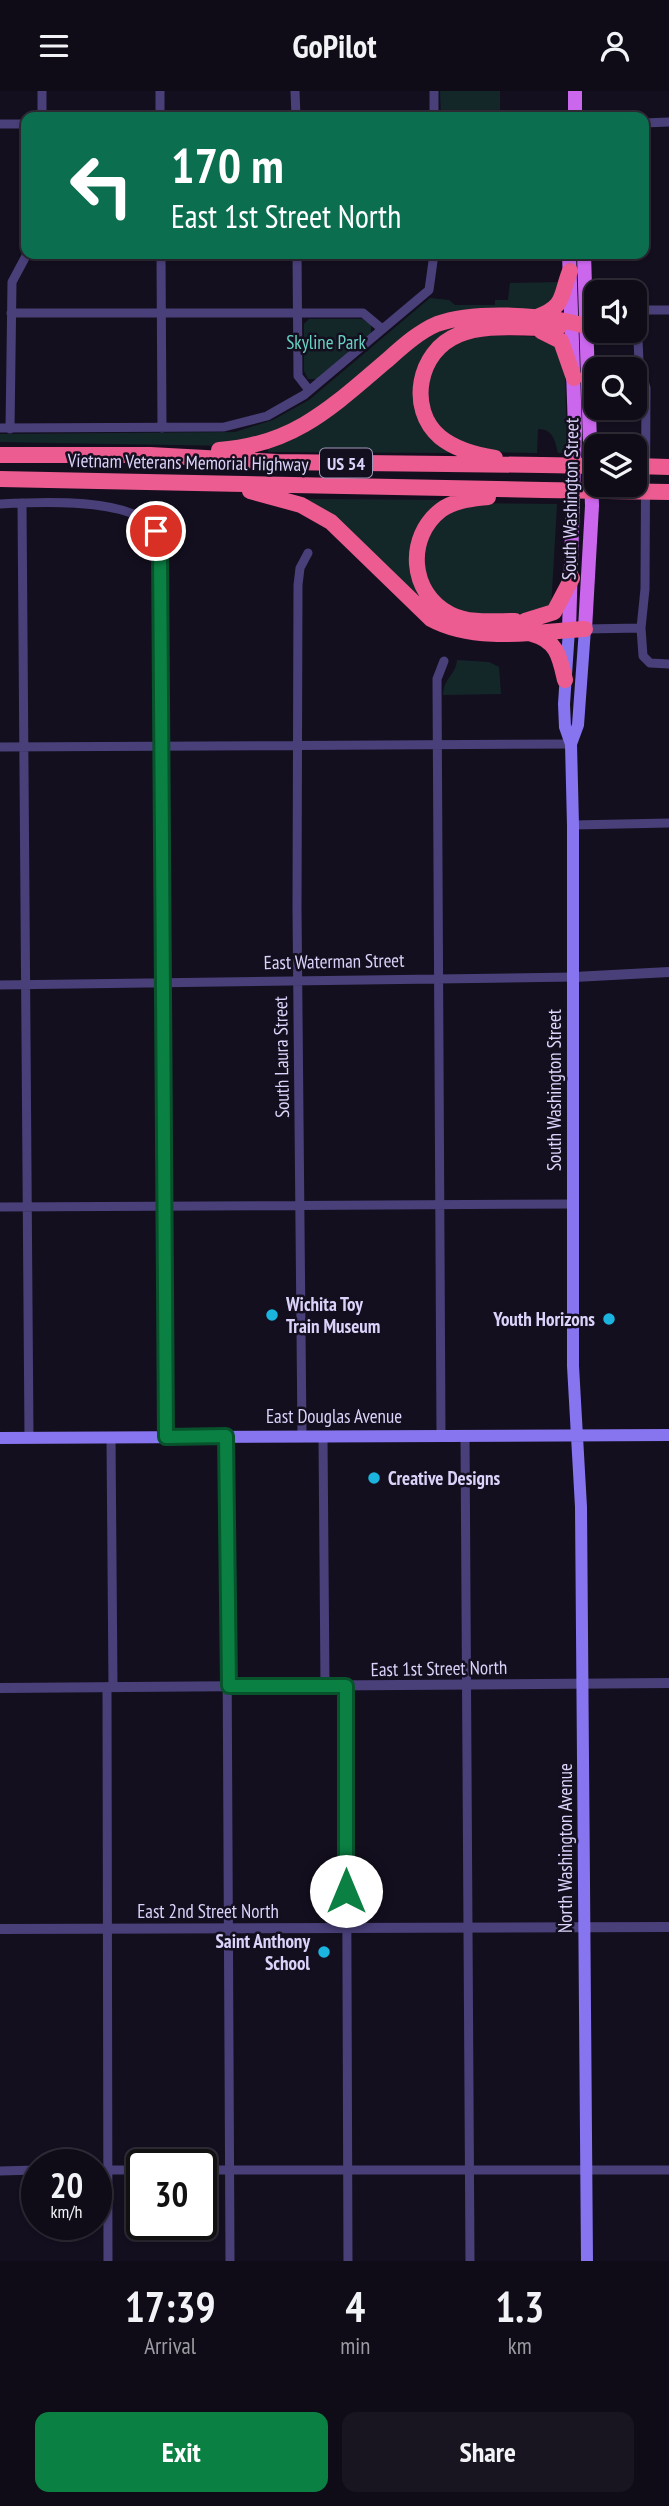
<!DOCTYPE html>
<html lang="en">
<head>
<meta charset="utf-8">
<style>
  :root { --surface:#0f0b17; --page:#181420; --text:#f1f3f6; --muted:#9b9ba1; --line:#2f2b36; --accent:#0b8043 }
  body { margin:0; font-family:"PT Sans Narrow",sans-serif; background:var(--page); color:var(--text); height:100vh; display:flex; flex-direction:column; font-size:26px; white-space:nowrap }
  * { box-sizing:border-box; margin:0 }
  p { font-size:23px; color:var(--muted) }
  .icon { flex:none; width:38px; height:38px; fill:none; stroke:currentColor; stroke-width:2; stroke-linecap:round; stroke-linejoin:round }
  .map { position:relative; height:2170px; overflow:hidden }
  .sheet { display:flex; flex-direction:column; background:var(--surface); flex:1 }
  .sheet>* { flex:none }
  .banner { position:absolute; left:21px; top:21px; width:628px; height:147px; border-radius:14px; box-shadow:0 2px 5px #0004,0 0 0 2px var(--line); background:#0b6e4f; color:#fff; overflow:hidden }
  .fabs { position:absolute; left:584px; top:189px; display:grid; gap:14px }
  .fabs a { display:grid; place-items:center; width:63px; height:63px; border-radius:14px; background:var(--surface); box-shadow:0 2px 5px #0004,0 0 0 2px var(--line); font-size:35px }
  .speed { position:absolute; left:21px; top:2058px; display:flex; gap:14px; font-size:35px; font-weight:700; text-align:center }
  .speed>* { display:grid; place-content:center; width:91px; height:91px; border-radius:50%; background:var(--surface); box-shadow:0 2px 5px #0004,0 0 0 2px var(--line); line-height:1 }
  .speed small { font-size:18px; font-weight:400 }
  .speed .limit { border:4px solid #111; border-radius:10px; background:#fff; color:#111 }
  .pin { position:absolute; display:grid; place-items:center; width:60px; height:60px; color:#fff; margin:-30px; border:4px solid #fff; border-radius:50%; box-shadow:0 2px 7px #0007 }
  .me { position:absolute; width:77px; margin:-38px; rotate:0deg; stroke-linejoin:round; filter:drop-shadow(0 0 5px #0008) }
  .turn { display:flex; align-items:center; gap:24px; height:147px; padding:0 35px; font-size:32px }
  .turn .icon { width:91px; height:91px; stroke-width:2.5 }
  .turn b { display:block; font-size:49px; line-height:60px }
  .eta { display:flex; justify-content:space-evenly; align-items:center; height:119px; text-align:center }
  .eta b { font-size:42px; font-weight:700; line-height:49px }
  .action { display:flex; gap:14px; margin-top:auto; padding:14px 35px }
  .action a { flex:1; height:80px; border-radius:14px; background:var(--accent); color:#fff; font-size:28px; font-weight:700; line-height:80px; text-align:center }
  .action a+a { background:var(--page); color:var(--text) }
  header { display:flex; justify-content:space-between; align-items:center; height:91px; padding:0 35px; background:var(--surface); font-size:32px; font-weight:700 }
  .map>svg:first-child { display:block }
  .green { fill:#132729 }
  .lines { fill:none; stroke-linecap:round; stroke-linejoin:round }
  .minor { stroke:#494079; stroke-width:9 }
  .tertiary { stroke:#494079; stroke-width:10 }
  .secondary { stroke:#8675ef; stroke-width:12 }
  .primary { stroke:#ca67ed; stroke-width:14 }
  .motorway { stroke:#ec5c90; stroke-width:16 }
  .motorway-bridge { stroke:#ec5c90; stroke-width:16 }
  .route-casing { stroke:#07532c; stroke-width:18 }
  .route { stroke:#0b8043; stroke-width:12 }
  .poi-dot { fill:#1ab4df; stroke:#140f1f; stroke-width:2.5 }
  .labels { text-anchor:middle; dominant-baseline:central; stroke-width:5; stroke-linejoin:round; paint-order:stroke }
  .shield { fill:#140f1f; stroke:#a098b8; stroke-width:2 }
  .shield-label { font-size:18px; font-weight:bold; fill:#dcd3fa }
  .park-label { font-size:19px; fill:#68d1c3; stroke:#140f1f }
  .street-label { font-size:19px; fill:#dcd3fa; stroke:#140f1f }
  .poi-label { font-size:19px; font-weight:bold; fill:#dcd3fa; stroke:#140f1f; text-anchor:start }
</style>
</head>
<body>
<header><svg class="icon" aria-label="menu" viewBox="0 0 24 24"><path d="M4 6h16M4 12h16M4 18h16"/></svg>GoPilot<svg class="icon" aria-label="person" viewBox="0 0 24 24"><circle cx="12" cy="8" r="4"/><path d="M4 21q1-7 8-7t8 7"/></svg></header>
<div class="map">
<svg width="669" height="2170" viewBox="0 0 669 2170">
  <rect width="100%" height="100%" fill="#140f1f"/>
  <path class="green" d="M440,0h60v26h-59z
    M562,191l-14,27 -90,5 -150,108 -74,24 -234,-4v-8l235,-2 38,-12 36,-20 121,-102 19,2 6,5h40v-5h13l2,-17z
    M309,228h53l9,5v9l-54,46h-9l-4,-8v-47z
    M457,233l4,5 -45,56 35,68 -183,-1v-4l151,-108z
    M485,244l64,2 16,27 2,89h-9c-3,-13 -5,-24 -20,-24l-1,24 -59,-1 -40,-24 -13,-34 11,-36 15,-15z
    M305,408l141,1 -32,55 34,70z
    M474,412l83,1 -6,105c-15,9 -29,7 -47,7 -15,0 -34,3 -48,-4 -36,-19 -48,-72 -13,-99 8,-6 21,-7 31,-10z
    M457,569l32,2 10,5 2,27 -58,1c1,-18 13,-20 14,-35z"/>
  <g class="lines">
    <path class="minor" d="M42,0v26
      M160,0v26
      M295,0l1,26
      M434,0v26
      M644,32l25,-1
      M0,33h26
      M161,163l1,174
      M297,163l1,122 11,14
      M11,222h352l18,15
      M635,224l14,-5h20
      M637,224l2,48 7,25 -1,201 -4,39 2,28 7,7 19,1
      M0,337l224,-1 43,-11 37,-21 125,-105 5,-36
      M10,338l2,-147 15,-28
      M22,412l7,935
      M0,413c35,-2 137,-8 156,28 3,4 3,11 4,16l6,889
      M585,538l56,-1
      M0,656l571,-3
      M573,734l96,-2
      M0,894l574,-8
      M0,1116l572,-3
      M441,1344l-4,-756 7,-18
      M465,1344l5,826
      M226,1345l4,825
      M302,1345l-5,-528 1,-323 2,-17 8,-15
      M323,1345l2,250
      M111,1346l2,250
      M346,1595l2,575
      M107,1596l1,574
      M96,2079h46
      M201,2079h468
      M0,2080l37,-1"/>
    <path class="tertiary" d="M574,886l95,-5
      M0,1597l669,-5
      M0,1838l669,-2"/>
    <path class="secondary" d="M569,539l-5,74 1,23 6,17 2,81v541l8,141 6,754
      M571,653l7,-19 7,-96
      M0,1347l669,-3"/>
    <path class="primary" d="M575,0v26
      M584,163l8,252 -7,123
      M569,539l6,-200 -6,-176"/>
    <path class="motorway" d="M537,226c29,-11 23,-21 33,-46
      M541,240l20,10 13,37
      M219,359c74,-5 112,-42 166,-88 16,-14 33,-30 52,-38 39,-14 111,-9 149,2
      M0,364h150l127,7 265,3
      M495,367c-19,-3 -39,-8 -55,-21 -33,-28 -22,-86 18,-102 30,-13 70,-5 101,-8
      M0,388l543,11
      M250,400l51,14 30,17 100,97c44,24 105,13 154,10
      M488,406c-16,2 -34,3 -47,13 -35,27 -32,83 9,104 19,10 44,7 65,7
      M525,530l29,-9 18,-34
      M532,543c25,6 28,24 33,46"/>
    <path class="motorway-bridge" d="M542,374l55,1
      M635,375l34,1
      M543,399l126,2"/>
  </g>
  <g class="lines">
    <defs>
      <path id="route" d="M156,440l4,17 6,889 60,-1 3,250h117v205"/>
    </defs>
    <use href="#route" class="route-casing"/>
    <use href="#route" class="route"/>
  </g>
  <g class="poi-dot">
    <circle cx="272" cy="1224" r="7"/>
    <circle cx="609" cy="1228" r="7"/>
    <circle cx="374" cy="1387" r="7"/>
    <circle cx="324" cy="1861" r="7"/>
  </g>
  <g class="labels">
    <rect class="shield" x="320" y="357.5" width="52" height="29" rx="5"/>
    <g class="shield-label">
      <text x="346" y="372">US 54</text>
    </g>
    <g class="park-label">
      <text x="326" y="251">Skyline Park</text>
    </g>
    <g class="street-label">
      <text transform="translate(188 371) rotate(1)">Vietnam Veterans Memorial Highway</text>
      <text transform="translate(570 408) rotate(-89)">South Washington Street</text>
      <text transform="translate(334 870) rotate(-1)">East Waterman Street</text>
      <text transform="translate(281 966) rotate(-91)">South Laura Street</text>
      <text transform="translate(554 999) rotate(-90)">South Washington Street</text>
      <text x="334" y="1325">East Douglas Avenue</text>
      <text transform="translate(439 1577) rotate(-1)">East 1st Street North</text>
      <text transform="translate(565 1757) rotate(-90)">North Washington Avenue</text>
      <text x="208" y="1820">East 2nd Street North</text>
    </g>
    <g class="poi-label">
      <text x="286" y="1213">Wichita Toy<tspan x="286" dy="22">Train Museum</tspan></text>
      <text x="595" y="1228" text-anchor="end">Youth Horizons</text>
      <text x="388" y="1387">Creative Designs</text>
      <text x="310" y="1850" text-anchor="end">Saint Anthony<tspan x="310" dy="22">School</tspan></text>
    </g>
  </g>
</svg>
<div class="fabs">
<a><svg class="icon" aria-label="sound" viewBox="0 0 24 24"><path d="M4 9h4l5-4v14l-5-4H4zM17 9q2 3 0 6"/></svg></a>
<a><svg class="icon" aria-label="search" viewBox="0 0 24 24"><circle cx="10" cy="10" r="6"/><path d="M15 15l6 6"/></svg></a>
<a><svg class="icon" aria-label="layers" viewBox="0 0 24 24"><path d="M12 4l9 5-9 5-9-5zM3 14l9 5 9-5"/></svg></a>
</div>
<div class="speed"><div>20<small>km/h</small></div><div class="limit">30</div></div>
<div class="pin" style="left:156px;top:440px;background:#d93025"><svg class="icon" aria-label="arrive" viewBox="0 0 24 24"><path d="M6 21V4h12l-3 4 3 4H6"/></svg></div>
<svg class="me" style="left:346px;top:1800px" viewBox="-20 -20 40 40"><circle r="19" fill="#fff"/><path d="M0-13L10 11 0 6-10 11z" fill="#0b8043"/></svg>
<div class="banner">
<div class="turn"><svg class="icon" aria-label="left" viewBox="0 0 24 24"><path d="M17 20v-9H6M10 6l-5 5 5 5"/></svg><div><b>170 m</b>East 1st Street North</div></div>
</div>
</div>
<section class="sheet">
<div class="eta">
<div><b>17:39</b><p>Arrival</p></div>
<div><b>4</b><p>min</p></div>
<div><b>1.3</b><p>km</p></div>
</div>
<div class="action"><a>Exit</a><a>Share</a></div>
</section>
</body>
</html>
